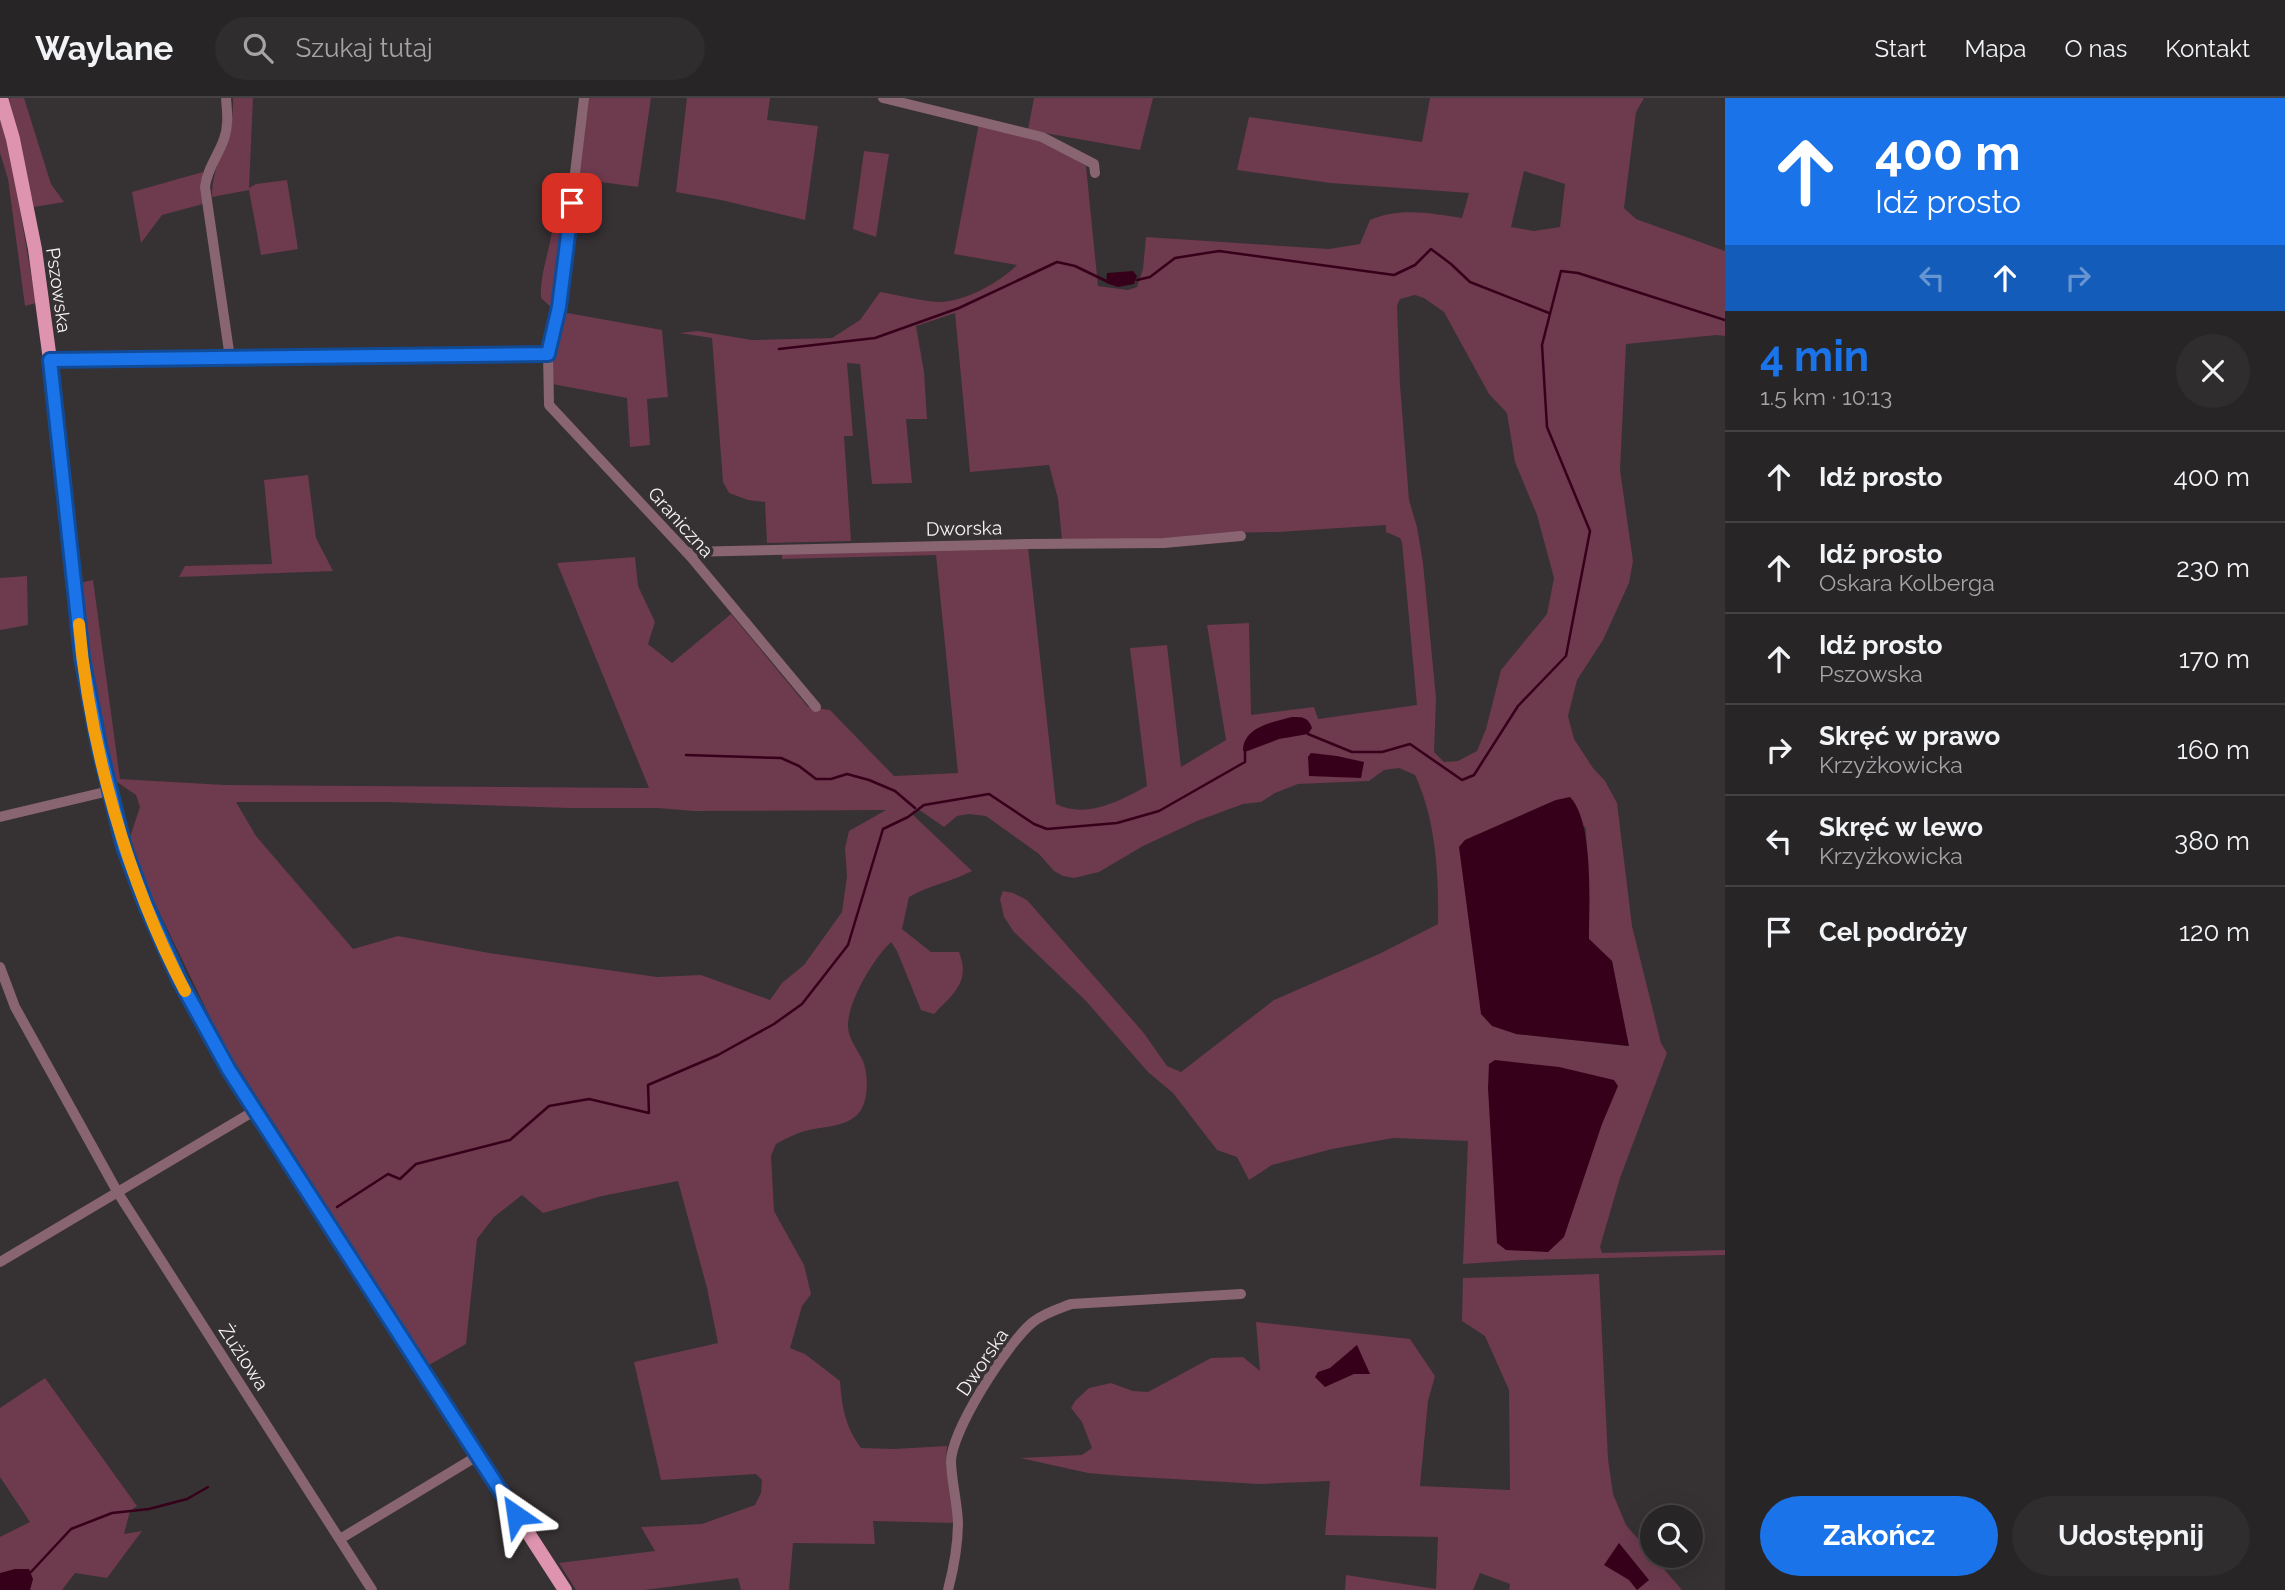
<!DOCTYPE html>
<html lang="pl">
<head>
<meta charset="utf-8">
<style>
  :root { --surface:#282526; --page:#302d2e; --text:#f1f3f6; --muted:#a5a5a7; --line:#444243; --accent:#1a73e8 }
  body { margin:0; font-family:Raleway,sans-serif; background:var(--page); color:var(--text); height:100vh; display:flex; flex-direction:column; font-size:26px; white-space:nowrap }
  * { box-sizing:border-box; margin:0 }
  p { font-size:23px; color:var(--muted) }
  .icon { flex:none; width:38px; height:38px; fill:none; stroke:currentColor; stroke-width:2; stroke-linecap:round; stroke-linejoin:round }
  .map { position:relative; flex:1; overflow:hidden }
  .side { display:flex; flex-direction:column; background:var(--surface); width:560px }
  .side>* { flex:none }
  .hud { background:#1a73e8; color:#fff; overflow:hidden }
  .buttons { position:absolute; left:1640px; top:1407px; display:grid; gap:14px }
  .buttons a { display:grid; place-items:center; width:63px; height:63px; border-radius:50%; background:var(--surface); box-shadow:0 7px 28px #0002,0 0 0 2px var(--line); font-size:35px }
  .pin { position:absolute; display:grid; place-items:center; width:60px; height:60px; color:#fff; margin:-30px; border-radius:14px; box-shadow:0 4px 10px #0006 }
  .me { position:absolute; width:77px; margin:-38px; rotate:328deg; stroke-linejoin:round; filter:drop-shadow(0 0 5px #0008) }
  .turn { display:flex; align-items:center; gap:24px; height:147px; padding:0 35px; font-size:32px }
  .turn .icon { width:91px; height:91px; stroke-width:2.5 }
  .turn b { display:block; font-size:49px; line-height:60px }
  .lanes { display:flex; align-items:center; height:66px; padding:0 35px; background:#0003; justify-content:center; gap:35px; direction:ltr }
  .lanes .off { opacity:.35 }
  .round { display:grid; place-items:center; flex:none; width:74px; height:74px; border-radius:37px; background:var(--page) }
  .overview { display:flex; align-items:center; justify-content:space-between; height:119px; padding:0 35px }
  h1 { font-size:42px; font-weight:700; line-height:52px; color:var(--accent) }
  .primary-button { display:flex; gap:14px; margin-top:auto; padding:14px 35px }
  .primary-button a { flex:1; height:80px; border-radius:42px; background:var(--accent); color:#fff; font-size:28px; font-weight:700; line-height:80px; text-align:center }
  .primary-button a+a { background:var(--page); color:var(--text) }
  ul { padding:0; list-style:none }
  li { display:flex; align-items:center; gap:21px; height:91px; padding:0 35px; border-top:2px solid var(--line) }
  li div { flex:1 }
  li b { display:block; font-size:26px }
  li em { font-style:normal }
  header { display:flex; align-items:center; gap:42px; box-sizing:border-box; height:98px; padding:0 35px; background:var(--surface); border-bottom:2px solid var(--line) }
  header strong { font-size:33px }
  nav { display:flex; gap:38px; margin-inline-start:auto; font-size:24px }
  .search { width:490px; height:63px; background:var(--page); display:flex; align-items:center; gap:18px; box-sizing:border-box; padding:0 24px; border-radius:38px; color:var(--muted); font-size:26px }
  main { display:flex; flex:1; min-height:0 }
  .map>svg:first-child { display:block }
  .green { fill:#6d3a4e; fill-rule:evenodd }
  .water { fill:#36001b }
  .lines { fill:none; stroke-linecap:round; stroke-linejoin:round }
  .stream { stroke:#36001b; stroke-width:2.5 }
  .minor { stroke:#896471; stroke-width:10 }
  .major { stroke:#de94af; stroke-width:14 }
  .route-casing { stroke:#114b97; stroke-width:18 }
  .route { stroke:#1a73e8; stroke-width:12 }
  .slow { stroke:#f59e0b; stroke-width:12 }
  .labels { text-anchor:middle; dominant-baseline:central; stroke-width:7; stroke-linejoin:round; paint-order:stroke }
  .street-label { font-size:19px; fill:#f6f3f4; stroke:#363132 }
</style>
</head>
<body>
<header>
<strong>Waylane</strong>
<div class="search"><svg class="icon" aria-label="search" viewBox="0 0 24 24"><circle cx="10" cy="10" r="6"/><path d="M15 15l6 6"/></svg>Szukaj tutaj</div>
<nav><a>Start</a><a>Mapa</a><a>O nas</a><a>Kontakt</a></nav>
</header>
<main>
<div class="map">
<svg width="1725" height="1492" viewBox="0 0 1725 1492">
  <rect width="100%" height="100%" fill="#363132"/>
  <path class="green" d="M9,0h15l27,86 13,18 -30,5z
    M233,0h20l-4,90 7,-4 31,-4 11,69 -37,6 -12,-65 -37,7c0,-37 23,-60 21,-99z
    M588,0h63l-13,89 -60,-8z
    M687,0h83l-3,22 51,6 -13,94 -84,-20 -45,-8z
    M1034,0h119l-13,52 -112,-20z
    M1430,0h214l-8,14 -12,96 12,11 89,32v85l-8,-1 -91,9 -6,126 13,91 -4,22 -26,57 -26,40 -9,36 6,23 19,29 12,13 12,22 15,123 29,117 6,10 -47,125 -20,69 2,6 123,-3v5l-203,5 -59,4 5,-123 -75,-3 -61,11 -60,16 -23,15 -12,-23 -20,-7 -44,-57 -25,-21 -62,-71 -72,-69 -10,-15 -4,-18 3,-8 10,2 14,7 116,132 24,34 14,6 93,-72 105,-46 59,-30c1,-49 -2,-104 -23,-149l-16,-7 -15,2 -15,11 -71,3 -23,9 -14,9 -18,2 -46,17 -54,25 -44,26 -25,6 -11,-2 -9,-5 -15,-17 -53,-38 -17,-2 -12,2 -13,11 -26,-18 -5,6 59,56c-21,11 -43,14 -63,26l-7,32 29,23h28c12,30 -6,42 -25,62l-13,-4 -24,-59 -6,-9c-17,16 -44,60 -43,85 1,13 10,23 15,34 6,15 6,44 -7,55 -15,12 -33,10 -51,15 -10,3 -20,8 -29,13l-5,12 3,55 30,54 7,29 -9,12 -12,42 15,6 35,27c2,26 5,45 21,67l33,1 53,-3 -1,19 9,58 -82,-2 2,23 -82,-1 -4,47h-48l-3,-12 -94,12h-68l-17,-27 96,-12 -14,-24 61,-3 53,-19 6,-12 1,-13 -6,-6 -95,6 -27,-118 84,-19 -11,-55 -29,-107 -76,15 -59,17 -21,-18 -28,22 -17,22 -11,105 -37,21 -206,-321 -77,-159 -16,-48 10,-30 -4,-12 -25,-17 -24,-120 -8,-75 14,-3 27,199 105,6 424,3 -92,-225 78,-6 3,29 17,36 -7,22 24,19 59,-49 77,93 22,3 64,66 64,-3 -22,-218 -154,4v-7l246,-5 28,257c30,15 64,-3 91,-18l-17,-138 37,-3 14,122 45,-27 -19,-115 42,-2 2,92 63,-8 4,12 99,-14 -15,-163 -2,-4 -14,-6v-7l-108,7 -59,1 -42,6 -115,1 -4,-41 -9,-34 -79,7 -15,-159 -39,13 8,46 3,47h-21l6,64 -40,1 -12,-120 -13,-1 6,73h-9l7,105 -84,2 -2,-41 -17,-2 -19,-7 -6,-11 -11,-144 -33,-5 19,-2 54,9 80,-2 28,-18 20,-28c19,3 40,9 59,10 26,0 61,-20 78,-37l-63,-11 25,-131 67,17 40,26 12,120 30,4 9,-3 6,-18 3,-32 183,12 31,-5 10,-24c29,-13 61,-7 92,-2l7,-25 -139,-10 -93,-13 12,-53 173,25zM1524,73l41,13 -5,43 -26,4 -23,-4zM1415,197l9,3 20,14 45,82 18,19 8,49 22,53 17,63 -7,36 -46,56 -15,59 -9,22 -19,10 -14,1 -10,-10 2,-54 -13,-135 -6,-36 -8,-27 -9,-115 -3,-79 3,-7zM1556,702l30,28 3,111 23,22 16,85 -112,-12 -56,-187 5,-7zM236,704h151l183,6h88l35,3 193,-1 -37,21 -4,17 2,28 -5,36 -38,53 -22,18 -12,17 -69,-25 -44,2 -168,-24 -91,-17 -45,13 -97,-113z
    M0,10l6,21 30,174 -11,3 -17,-127 -8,-26z
    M864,53l25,3 -13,83 -23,-8z
    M203,74v32l-41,11 -21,28 -9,-51z
    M553,91l16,2 -15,113 -3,3 -10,-9c-1,-23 7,-43 11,-66 2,-15 -4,-28 1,-43z
    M562,214l100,18 6,67 -21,2 3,46 -20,2 -3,-49 -75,-14 2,-34z
    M308,377l8,63 17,33 -154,6 6,-11 87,-2 -8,-84z
    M27,478l1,49 -28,5v-52z
    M1599,1176l9,185 5,35 13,31 56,65h-173l1,-6 -30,-11 -7,17h-128l1,-15 90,14 2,-52 -113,-2 5,-54 -71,3 -137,-8 -34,-3 -68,-15 62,-3 10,-7 -10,-26 -11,-14 4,-7 14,-13 22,-5 22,8 15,1 63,-34 32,-1 17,14 -4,-49 154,17 25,37 -7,25 -8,85 90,4 -1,-100 -24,-54 -23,-15 1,-43z
    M45,1280l92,128 -7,5 -6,23 18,-3 -35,47 -32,-5 -13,17h-62v-53l30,-15 -30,-45v-69z"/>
  <path class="water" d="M1133,173l4,5 -3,8 -16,3 -12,-4 1,-10z
    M1292,619c11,0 16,0 20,11l-4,6 -29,5 -34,13 -2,-1c0,-24 30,-29 49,-34z
    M1311,655l26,3 27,6 -3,16 -52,-2 -1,-19z
    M1570,699c24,24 19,108 19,142l23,22 17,85 -113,-12 -24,-8 -11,-12 -22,-167 6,-7 91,-40z
    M1495,962l64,7 55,13 4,6 -16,38 -38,113 -16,15 -42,-2 -9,-7 -9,-155 1,-24z
    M1357,1247l13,29h-16l-29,13 -10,-10 3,-5 12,-4z
    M1619,1445l30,37 -12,10 -8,-10 -25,-15z
    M15,1471h14l4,10 -3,11h-30v-17z"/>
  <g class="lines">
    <path class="stream" d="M1137,182l13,-3 25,-19 44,-7 175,24 21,-10 16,-16 20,15 19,18 79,31
      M779,251l96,-11 84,-30 98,-46 18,4 31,15
      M1308,636l44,18h30l28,-8 52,36 12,-5 44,-69 48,-50 24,-125 -43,-104 -5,-82 19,-74 17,2 147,47
      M686,657l95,3 18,8 17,13h15l16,-5 22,6 26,11 20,17
      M337,1109l51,-33 12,5 16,-15 94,-24 39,-34 40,-7 60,14 -1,-28 70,-30 56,-31 28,-20 46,-59 35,-116 25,-12 16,-12 65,-11 45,30 13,5 70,-6 42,-12 86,-49v-10
      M31,1474l40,-43 41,-16 37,-4 38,-10 21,-12"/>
    <path class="minor" d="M226,0c1,14 3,27 -2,41 -6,17 -17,30 -19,48l25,171
      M883,0l159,39 52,27 1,9
      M548,255l1,52 142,152 125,150
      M50,262l498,-7 11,-46 25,-209
      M686,454l342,-8 136,-1 77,-7
      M0,719l109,-26
      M0,869l15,40 103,186 254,397
      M0,1164l254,-151
      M340,1441l139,-84
      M948,1492c6,-23 10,-44 10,-68 -1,-20 -6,-39 -7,-59 -1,-31 57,-121 82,-141 11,-9 25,-13 38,-18l170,-10"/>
    <path class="major" d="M1,0l12,41 22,110 15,111 32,297 27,134 15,56 22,58 34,76 49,89 336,520"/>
  </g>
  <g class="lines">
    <defs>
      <path id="route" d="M516,1417l-287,-445 -49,-89 -34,-76 -22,-58 -25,-101 -17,-89 -32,-297 498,-6 11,-47 13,-104"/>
    </defs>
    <use href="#route" class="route-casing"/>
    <use href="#route" class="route"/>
    <path class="slow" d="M79,526c10,121 49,259 106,367"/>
  </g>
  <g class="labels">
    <g class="street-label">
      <text transform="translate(59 192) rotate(82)">Pszowska</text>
      <text transform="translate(681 424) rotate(48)">Graniczna</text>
      <text transform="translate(964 430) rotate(-1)">Dworska</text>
      <text transform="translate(244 1259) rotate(57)">Żużlowa</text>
      <text transform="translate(982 1264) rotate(-56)">Dworska</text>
    </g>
  </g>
</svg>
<div class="buttons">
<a><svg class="icon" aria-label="search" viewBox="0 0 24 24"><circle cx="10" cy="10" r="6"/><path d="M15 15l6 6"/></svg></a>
</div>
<div class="pin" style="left:572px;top:105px;background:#d93025"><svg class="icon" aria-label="arrive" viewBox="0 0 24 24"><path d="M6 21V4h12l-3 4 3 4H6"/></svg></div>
<svg class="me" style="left:516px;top:1417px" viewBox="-20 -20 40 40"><path d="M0-17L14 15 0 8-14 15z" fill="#1a73e8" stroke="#fff" stroke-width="4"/></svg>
</div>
<section class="side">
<div class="hud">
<div class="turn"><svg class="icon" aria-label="ahead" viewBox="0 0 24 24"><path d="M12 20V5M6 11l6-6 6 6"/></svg><div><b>400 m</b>Idź prosto</div></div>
<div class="lanes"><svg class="icon off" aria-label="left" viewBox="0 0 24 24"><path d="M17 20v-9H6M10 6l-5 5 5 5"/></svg><svg class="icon" aria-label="ahead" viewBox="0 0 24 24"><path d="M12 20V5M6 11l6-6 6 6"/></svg><svg class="icon off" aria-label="right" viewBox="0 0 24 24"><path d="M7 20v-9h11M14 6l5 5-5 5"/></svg></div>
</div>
<div class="overview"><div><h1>4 min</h1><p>1.5 km · 10:13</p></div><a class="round"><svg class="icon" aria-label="close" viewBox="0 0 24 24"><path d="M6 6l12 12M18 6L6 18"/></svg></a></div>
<ul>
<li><svg class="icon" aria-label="ahead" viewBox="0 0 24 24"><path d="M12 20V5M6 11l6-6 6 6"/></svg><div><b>Idź prosto</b></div><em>400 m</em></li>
<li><svg class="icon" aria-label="ahead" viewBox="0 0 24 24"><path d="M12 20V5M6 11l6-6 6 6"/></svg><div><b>Idź prosto</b><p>Oskara Kolberga</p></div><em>230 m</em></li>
<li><svg class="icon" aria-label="ahead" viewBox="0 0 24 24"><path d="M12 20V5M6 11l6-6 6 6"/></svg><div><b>Idź prosto</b><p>Pszowska</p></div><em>170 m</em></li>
<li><svg class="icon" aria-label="right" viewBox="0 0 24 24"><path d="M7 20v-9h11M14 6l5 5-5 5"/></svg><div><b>Skręć w prawo</b><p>Krzyżkowicka</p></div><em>160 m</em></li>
<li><svg class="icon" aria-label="left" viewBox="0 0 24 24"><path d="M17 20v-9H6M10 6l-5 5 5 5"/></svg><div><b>Skręć w lewo</b><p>Krzyżkowicka</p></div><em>380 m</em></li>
<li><svg class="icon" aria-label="arrive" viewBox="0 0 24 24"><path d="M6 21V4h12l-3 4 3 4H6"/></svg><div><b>Cel podróży</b></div><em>120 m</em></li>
</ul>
<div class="primary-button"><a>Zakończ</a><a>Udostępnij</a></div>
</section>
</main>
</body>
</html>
